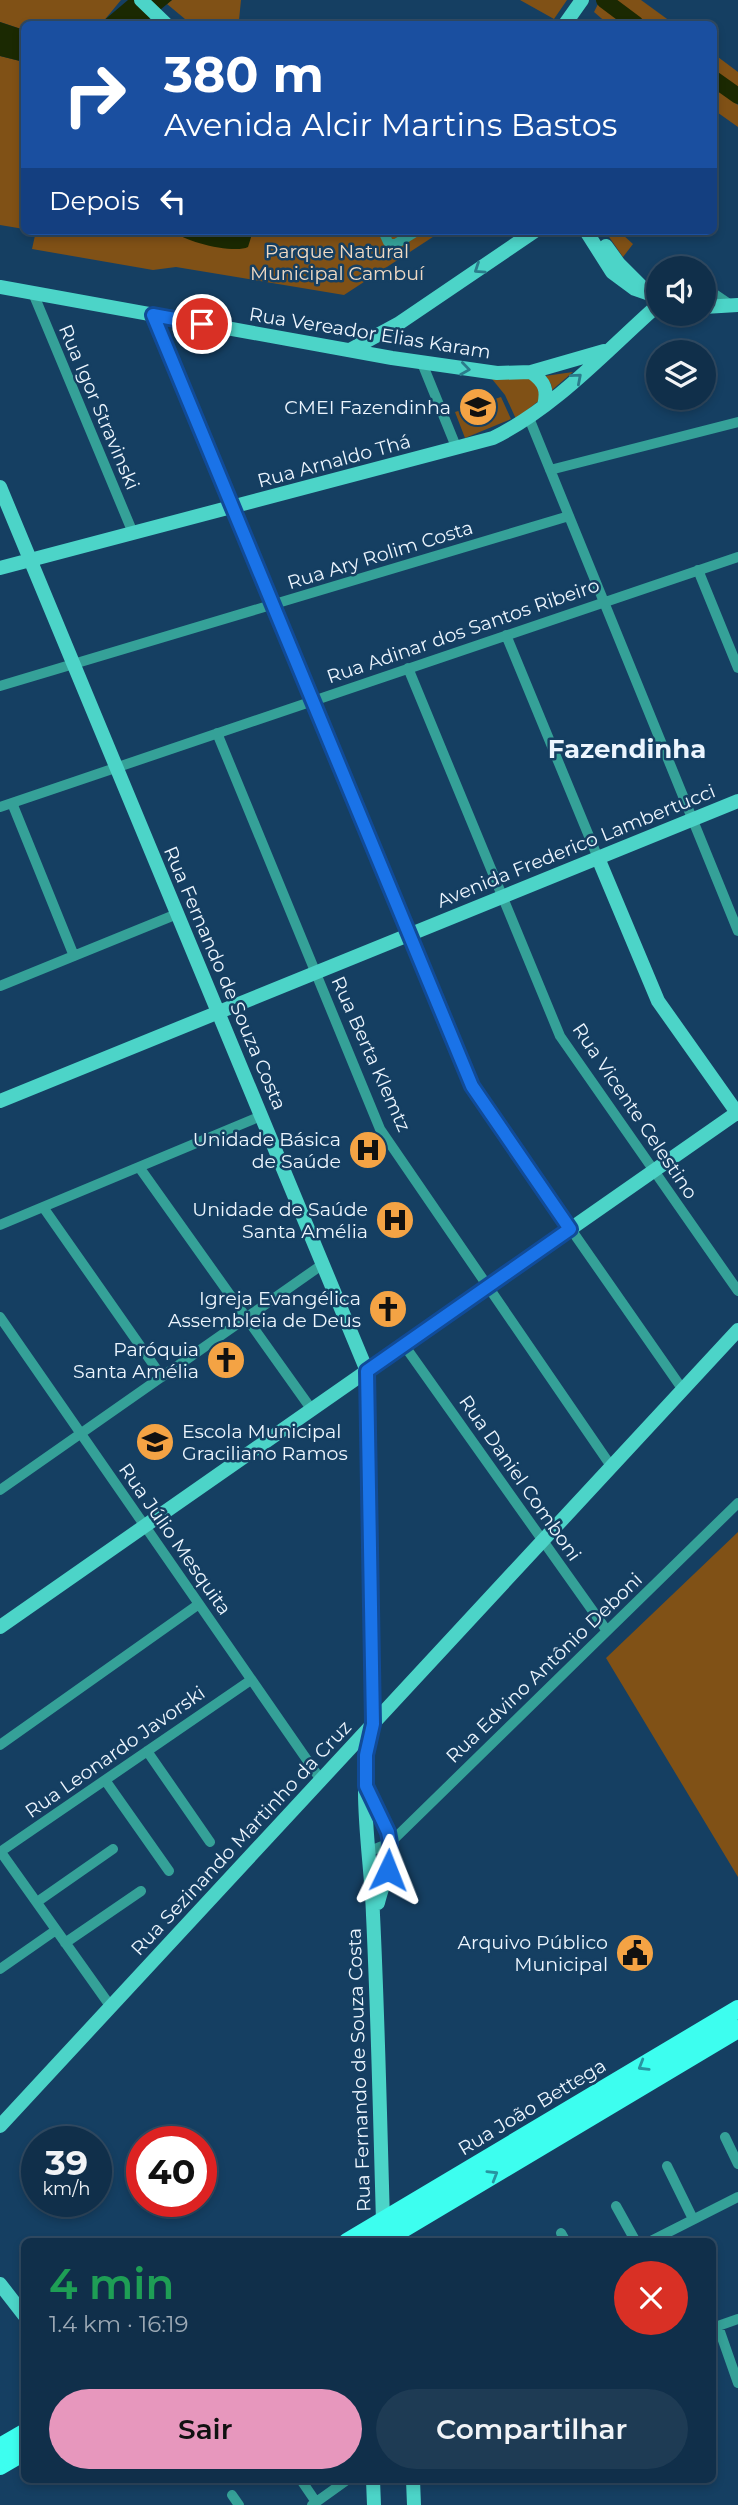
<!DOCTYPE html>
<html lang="pt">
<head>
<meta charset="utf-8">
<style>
  :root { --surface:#102f4a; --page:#1e3b54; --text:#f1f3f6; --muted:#9ca9b5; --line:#304a62; --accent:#e797bd }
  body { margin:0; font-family:Montserrat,sans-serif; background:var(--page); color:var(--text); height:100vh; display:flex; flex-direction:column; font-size:26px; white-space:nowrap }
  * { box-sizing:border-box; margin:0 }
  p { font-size:23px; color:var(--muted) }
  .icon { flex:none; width:38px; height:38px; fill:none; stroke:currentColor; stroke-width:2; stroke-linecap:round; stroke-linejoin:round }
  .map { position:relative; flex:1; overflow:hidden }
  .panel { position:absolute; left:21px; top:2238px; width:695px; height:245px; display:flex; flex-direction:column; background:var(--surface); border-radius:10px; box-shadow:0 4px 10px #0003,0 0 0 2px var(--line) }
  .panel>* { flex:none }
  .hud { position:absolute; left:21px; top:21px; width:696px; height:214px; border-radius:10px; box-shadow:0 4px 10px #0003,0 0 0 2px var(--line); background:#1a4fa0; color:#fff; overflow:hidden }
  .buttons { position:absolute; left:646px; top:256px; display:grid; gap:14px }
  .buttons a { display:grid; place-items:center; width:70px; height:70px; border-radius:50%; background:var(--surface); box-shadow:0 4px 10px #0003,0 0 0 2px var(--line); font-size:35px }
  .speed { position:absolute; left:21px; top:2126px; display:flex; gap:14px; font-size:35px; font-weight:700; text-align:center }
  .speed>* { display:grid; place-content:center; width:91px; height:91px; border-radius:50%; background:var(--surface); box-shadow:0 4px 10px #0003,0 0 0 2px var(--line); line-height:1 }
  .speed small { font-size:18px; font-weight:400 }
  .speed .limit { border:10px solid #d22; background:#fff; color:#111 }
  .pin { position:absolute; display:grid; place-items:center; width:60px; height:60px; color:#fff; margin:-30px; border:4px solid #fff; border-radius:50%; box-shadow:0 2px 7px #0007 }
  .me { position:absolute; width:77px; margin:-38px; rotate:2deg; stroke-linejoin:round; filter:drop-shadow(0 0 5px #0008) }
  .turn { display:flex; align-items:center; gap:24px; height:147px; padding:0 28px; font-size:32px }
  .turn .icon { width:91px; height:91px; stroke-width:2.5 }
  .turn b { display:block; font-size:49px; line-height:60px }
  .then { display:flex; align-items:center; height:66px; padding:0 28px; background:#0003; gap:14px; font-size:26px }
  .round { display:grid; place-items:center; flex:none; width:74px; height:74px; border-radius:37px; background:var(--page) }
  .overview { display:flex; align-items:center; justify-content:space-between; height:119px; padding:0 28px }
  h1 { font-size:42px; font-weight:600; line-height:52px; color:#1e9e55 }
  .cta { display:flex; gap:14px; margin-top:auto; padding:14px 28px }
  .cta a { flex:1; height:80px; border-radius:42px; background:var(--accent); color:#111; font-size:28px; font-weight:600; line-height:80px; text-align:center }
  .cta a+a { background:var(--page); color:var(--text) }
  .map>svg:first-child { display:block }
  .green { fill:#805116 }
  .water { fill:#1b2902 }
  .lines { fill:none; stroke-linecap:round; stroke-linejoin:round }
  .river { stroke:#1b2902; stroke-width:16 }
  .street { stroke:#35a198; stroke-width:10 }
  .secondary { stroke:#4cd4c8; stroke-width:14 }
  .primary { stroke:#3dfeef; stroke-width:18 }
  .oneway { stroke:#2b7b8b }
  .oneway2 { stroke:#2795a1 }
  .route-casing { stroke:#114b97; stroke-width:18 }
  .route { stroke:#1a73e8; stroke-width:12 }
  .labels { text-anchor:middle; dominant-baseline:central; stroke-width:5; stroke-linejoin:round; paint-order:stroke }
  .park-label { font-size:19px; fill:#efdac4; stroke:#153f62 }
  .street-label { font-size:19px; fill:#ecf5fe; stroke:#153f62 }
  .poi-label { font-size:19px; fill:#ecf5fe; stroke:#153f62; text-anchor:end }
  .district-label { font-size:26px; font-weight:bold; fill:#ecf5fe; stroke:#153f62 }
</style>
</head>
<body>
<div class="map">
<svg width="738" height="2505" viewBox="0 0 738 2505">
  <rect width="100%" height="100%" fill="#153f62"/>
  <path class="green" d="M0,0h121l-19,23 -7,1h-71v6l-24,-8z
    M172,0h69l-2,20 -9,4h-39l-24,-20z
    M520,0h47l-13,19z
    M612,0h29l33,24h-31z
    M599,2l30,22h-21l-14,-12z
    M714,54l24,18v18l-24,-17z
    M0,56l24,6v167l-24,-4z
    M714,87l24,18v22l-24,-17z
    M36,231h406l-98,64 -168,-28 -23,3 -121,-21z
    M605,231h19l-2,3 11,10 -10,13z
    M573,372l-21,18 -1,-6 -6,-8z
    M526,377l10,5 5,17 -25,20 -11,-24 -13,-16z
    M501,397l10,22 -46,19 -10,-26z
    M738,1532v345l-132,-219z"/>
  <path class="water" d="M128,0h44l-29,24h-48l7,-2z
    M0,22l24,8v32l-24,-6z
    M174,231h79l-5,16c-13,7 -65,-5 -74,-16z"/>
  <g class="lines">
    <path class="river" d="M604,0l32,24
      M714,79l24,17"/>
    <path class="street" d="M383,231l5,11 6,3 23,-14
      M704,287l28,19
      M33,293l100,240
      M153,315l323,778 207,297
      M422,363l35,86
      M529,418l209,513
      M550,470l188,-48
      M698,570l40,98
      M506,635l92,223
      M408,668l152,368 178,255
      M0,686l569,-170
      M217,733l163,396 231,337
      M12,803l62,153
      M0,807l738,-250
      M0,986l177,-72
      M139,1167l173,243
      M43,1207l119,170
      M0,1225l261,-109
      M0,1317l321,463
      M404,1345l203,286
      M0,1490l323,-226
      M0,1745l199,-141
      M147,1751l63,91
      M105,1780l64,91
      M0,1851l111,156
      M370,1851l20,-8 348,-340
      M0,1852l251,-172
      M37,1902l76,-53
      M65,1943l76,-52
      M0,1969l56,-39
      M725,2137l13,27
      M667,2166l26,53
      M616,2206l20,36
      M561,2233l5,9
      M649,2242l89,-45
      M738,2319l-20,7 20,57
      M301,2480l15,22
      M232,2495l7,10
      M312,2505l35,-25"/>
    <path class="secondary" d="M141,0l25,24
      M565,24l17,-24
      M586,231l26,41 23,17 23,8
      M606,246l13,18 27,27
      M0,287l392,71 105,15 34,-1 73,-21
      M704,307l34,-2
      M350,350l48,-26 137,-93
      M531,372c14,10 17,18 13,34
      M0,487l367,884 6,353c-17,62 -2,128 0,191 5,102 7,204 10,306
      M0,568l493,-130c63,-31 113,-87 165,-133
      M598,858l60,143 80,113
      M0,1101l738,-300
      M0,1627l738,-515
      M366,1787c16,28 29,51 21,84 -2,11 -7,22 -9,32
      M0,2126l738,-796
      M0,2284l24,31
      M373,2480l1,25
      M413,2480l1,25"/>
    <path class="primary" d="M347,2242l391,-233
      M381,2242l357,-213
      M0,2447l24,-14
      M0,2466l24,-14"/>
  </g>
  <defs><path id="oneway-chevron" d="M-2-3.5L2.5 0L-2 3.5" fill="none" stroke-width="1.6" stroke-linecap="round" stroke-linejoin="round" transform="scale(1.75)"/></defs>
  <g class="oneway">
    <use href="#oneway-chevron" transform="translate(479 269) rotate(146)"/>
    <use href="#oneway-chevron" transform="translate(465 369) rotate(8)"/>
    <use href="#oneway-chevron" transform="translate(577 378) rotate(-41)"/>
  </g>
  <g class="oneway2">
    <use href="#oneway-chevron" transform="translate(643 2066) rotate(149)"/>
    <use href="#oneway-chevron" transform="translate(493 2175) rotate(-31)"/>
  </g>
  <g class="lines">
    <defs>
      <path id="route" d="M202,324l-49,-9 319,771 98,143 -203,142 6,353 -7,31v31l22,46 2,11 -2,27"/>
    </defs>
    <use href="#route" class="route-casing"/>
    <use href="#route" class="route"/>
  </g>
  <defs>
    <symbol id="school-disc" viewBox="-11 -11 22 22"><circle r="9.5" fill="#f4a344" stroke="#153f62"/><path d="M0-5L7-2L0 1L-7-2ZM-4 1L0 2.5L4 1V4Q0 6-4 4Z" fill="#111"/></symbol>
    <symbol id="hospital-disc" viewBox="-11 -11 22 22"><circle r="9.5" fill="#f4a344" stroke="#153f62"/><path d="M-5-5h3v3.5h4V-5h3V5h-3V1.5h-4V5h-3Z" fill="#111"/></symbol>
    <symbol id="church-disc" viewBox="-11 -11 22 22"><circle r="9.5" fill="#f4a344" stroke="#153f62"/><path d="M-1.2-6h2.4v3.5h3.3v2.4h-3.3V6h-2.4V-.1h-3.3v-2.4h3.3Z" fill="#111"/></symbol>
    <symbol id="civic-disc" viewBox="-11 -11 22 22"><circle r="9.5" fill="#f4a344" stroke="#153f62"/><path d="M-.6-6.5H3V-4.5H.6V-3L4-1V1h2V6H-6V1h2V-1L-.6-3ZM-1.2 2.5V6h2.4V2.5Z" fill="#111"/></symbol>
  </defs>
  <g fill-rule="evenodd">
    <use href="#school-disc" x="456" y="385" width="44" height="44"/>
    <use href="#hospital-disc" x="346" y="1128" width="44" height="44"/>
    <use href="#hospital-disc" x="373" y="1198" width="44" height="44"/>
    <use href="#church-disc" x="366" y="1287" width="44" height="44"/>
    <use href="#church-disc" x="204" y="1338" width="44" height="44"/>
    <use href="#school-disc" x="133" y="1420" width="44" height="44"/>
    <use href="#civic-disc" x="613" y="1931" width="44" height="44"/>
  </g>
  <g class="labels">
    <g class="park-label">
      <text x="337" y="251">Parque Natural<tspan x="337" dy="22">Municipal Cambuí</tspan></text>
    </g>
    <g class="street-label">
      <text transform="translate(370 333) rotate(9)">Rua Vereador Elias Karam</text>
      <text transform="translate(99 407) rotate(67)">Rua Igor Stravinski</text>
      <text transform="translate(334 461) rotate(-15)">Rua Arnaldo Thá</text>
      <text transform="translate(380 555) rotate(-17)">Rua Ary Rolim Costa</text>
      <text transform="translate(463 631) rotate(-19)">Rua Adinar dos Santos Ribeiro</text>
      <text transform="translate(576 846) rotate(-22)">Avenida Frederico Lambertucci</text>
      <text transform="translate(225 978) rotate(67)">Rua Fernando de Souza Costa</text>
      <text transform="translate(371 1054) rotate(66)">Rua Berta Klemtz</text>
      <text transform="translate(635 1111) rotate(56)">Rua Vicente Celestino</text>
      <text transform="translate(520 1478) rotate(55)">Rua Daniel Comboni</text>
      <text transform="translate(175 1539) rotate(55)">Rua Júlio Mesquita</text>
      <text transform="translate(544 1668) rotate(-44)">Rua Edvino Antônio Deboni</text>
      <text transform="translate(115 1752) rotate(-35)">Rua Leonardo Javorski</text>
      <text transform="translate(241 1838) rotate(-47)">Rua Sezinando Martinho da Cruz</text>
      <text transform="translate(359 2070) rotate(-92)">Rua Fernando de Souza Costa</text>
      <text transform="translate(532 2107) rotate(-31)">Rua João Bettega</text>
    </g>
    <g class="poi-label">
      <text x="451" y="407">CMEI Fazendinha</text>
      <text x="341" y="1139">Unidade Básica<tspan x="341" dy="22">de Saúde</tspan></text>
      <text x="368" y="1209">Unidade de Saúde<tspan x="368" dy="22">Santa Amélia</tspan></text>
      <text x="361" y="1298">Igreja Evangélica<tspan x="361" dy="22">Assembleia de Deus</tspan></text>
      <text x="199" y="1349">Paróquia<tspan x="199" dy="22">Santa Amélia</tspan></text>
      <text x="182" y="1431" text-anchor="start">Escola Municipal<tspan x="182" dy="22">Graciliano Ramos</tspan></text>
      <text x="608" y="1942">Arquivo Público<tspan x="608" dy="22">Municipal</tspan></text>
    </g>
    <g class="district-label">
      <text x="627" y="749">Fazendinha</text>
    </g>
  </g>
</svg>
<div class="buttons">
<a><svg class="icon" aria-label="sound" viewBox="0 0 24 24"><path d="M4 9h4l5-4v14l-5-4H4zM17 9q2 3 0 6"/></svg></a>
<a><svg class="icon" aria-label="layers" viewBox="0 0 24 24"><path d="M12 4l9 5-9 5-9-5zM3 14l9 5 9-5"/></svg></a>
</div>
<div class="speed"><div>39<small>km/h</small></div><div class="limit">40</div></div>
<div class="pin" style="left:202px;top:324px;background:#d93025"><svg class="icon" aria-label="arrive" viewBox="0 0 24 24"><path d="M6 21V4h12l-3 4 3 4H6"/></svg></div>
<svg class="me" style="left:388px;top:1870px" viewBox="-20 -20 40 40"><path d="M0-17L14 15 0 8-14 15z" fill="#1a73e8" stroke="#fff" stroke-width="4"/></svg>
<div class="hud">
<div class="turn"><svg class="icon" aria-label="right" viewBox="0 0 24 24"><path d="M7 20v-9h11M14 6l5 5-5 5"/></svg><div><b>380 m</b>Avenida Alcir Martins Bastos</div></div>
<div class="then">Depois<svg class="icon" aria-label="left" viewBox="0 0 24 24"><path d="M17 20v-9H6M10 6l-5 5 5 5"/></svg></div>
</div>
<section class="panel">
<div class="overview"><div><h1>4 min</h1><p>1.4 km · 16:19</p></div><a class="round" style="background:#d93025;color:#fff"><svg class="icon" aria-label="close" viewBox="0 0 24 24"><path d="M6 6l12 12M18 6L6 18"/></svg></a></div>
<div class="cta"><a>Sair</a><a>Compartilhar</a></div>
</section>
</div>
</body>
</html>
